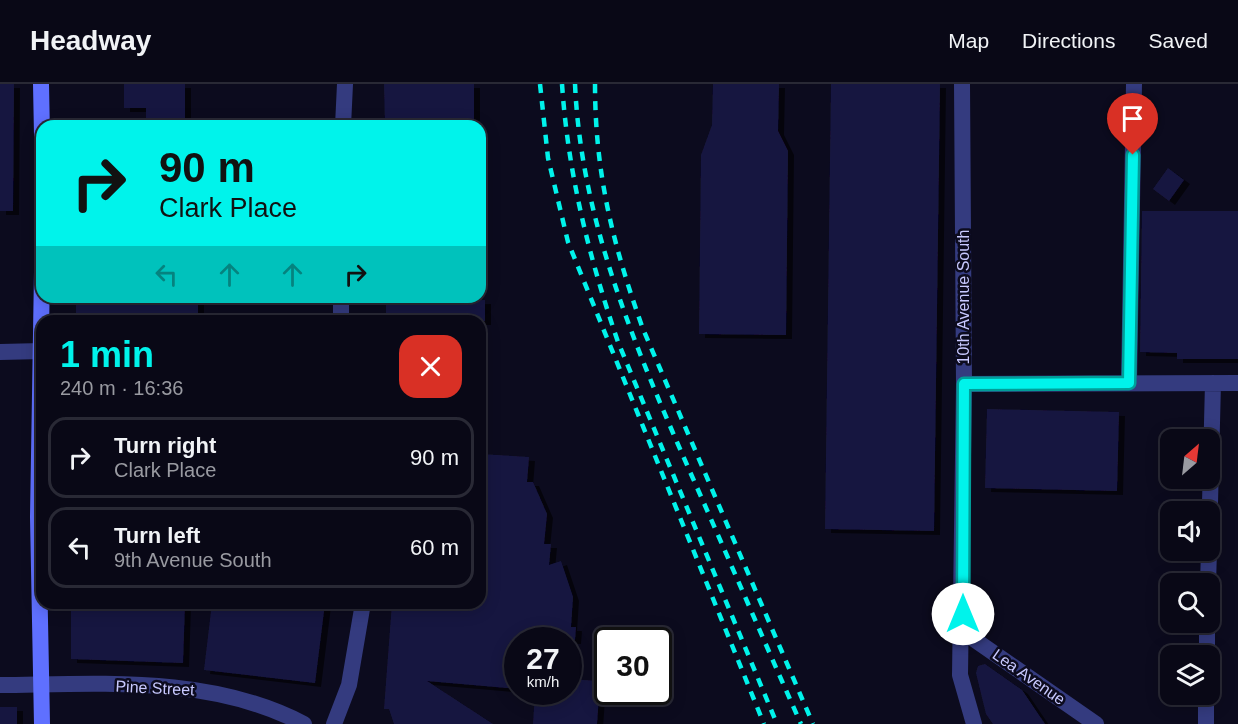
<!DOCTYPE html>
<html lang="en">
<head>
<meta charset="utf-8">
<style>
  :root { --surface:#090816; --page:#12111f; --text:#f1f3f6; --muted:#999aa1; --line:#292935; --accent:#00f3eb }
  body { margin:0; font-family:Helvetica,sans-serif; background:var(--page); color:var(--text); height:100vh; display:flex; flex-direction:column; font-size:22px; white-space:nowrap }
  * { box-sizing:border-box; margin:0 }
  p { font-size:20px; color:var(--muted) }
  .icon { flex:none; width:33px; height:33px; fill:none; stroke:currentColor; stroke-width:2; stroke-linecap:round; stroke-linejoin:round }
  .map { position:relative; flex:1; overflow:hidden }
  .details { position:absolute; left:36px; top:231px; width:450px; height:294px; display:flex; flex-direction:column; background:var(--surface); border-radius:18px; box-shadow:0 3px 15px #0003,0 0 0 2px var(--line) }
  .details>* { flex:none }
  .banner { position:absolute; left:36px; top:36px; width:450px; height:183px; border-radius:18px; box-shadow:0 3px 15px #0003,0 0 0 2px var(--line); background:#00f3eb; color:#111; overflow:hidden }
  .needle { width:39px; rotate:28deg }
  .buttons { position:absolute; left:1160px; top:345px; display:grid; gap:12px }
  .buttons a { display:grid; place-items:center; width:60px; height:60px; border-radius:12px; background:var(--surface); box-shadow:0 3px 15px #0003,0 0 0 2px var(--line); font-size:30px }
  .speed { position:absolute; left:504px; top:543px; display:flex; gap:12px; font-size:30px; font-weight:700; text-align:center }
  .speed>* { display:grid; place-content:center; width:78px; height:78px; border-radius:50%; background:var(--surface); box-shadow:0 3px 15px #0003,0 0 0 2px var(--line); line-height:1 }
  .speed small { font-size:15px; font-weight:400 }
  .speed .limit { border:3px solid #111; border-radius:9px; background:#fff; color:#111 }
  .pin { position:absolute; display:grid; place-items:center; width:51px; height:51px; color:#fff; margin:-62px -26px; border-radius:50% 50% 50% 0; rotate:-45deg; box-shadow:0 0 6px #0007 }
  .pin .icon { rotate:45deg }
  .me { position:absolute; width:66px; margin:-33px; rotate:0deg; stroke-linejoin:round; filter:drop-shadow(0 0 4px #0008) }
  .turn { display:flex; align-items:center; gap:21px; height:126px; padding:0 24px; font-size:27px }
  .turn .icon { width:78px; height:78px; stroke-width:2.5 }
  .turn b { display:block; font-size:42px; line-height:51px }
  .lanes { display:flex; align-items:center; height:57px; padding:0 24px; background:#0003; justify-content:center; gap:30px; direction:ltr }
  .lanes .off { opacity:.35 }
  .round { display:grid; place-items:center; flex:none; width:63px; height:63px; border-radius:18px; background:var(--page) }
  .summary { display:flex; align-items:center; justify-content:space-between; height:102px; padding:0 24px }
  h1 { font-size:36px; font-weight:600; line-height:45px; color:var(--accent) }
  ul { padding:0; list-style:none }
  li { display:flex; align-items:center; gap:18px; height:81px; margin:0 12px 9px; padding:0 12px; border:3px solid var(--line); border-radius:18px }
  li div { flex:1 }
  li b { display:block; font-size:22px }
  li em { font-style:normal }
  header { display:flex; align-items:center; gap:36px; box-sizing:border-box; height:84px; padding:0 30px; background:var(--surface); border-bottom:2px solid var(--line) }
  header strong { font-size:28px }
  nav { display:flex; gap:33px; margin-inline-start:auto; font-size:21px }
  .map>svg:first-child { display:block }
  .building { fill:#19173f; filter:url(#shadow) }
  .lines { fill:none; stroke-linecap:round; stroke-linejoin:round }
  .minor { stroke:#343b7f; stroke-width:16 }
  .tertiary { stroke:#343b7f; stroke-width:16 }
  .secondary { stroke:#5f70ff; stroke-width:16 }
  .rail { stroke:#00f3eb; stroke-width:4.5; stroke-dasharray:9 8; stroke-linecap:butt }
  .route-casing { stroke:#009e99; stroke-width:15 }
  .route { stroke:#00f3eb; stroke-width:10 }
  .labels { text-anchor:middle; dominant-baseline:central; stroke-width:5; stroke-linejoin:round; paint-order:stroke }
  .street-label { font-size:16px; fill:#c8c9ff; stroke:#0c0b1e }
</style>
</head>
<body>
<header>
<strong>Headway</strong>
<nav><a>Map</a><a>Directions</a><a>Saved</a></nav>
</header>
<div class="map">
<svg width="1238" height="640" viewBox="0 0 1238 640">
  <defs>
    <filter id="shadow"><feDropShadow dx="6" dy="4" stdDeviation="0" flood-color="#0009"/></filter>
  </defs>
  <rect width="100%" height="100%" fill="#0c0b1e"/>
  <path class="building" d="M0,0h14l-1,127h-13z
    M124,0h61v42h-39v-18h-22z
    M384,0h90v42h-89z
    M713,0h66l-1,47 10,20 -2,184 -87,-1 2,-179 11,-30z
    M831,0h109l-6,447 -109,-2z
    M1168,84l16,12 -15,21 -16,-12z
    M1142,127h96v148h-61v-6l-37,-1z
    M76,213h122v19l-122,3z
    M386,213h49l-1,4 51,-1v21h-99z
    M987,325l132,3 -2,79 -132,-3z
    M480,370l49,3 -2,25h6l14,32 -3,30h7l-2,21 12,-4 12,36 -2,30h5l-1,13h-57v49l-91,-8 66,43h-99l-5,-15h-5l8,-106h88z
    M71,519h114l-2,60 -112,-4z
    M212,519h113l-10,80 -111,-13z
    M985,580l37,26 23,34h-52l-7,-10 -10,-41 2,-7z
    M568,595l32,2 -3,43h-64l2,-32h33z
    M0,623h17v17h-17z"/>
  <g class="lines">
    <path class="minor" d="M962,0l2,300 -4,291 14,49
      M0,268l42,-1
      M1129,299l5,-299
      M964,300l274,-1
      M1209,459l4,-160
      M1208,500l1,-34
      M962,547l134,93
      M1207,572v-34
      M0,601c102,-1 211,-10 304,39
      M1206,640v-30"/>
    <path class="tertiary" d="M343,42l2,-42
      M341,213v24
      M334,640l15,-39 14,-82"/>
    <path class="secondary" d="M41,0l1,51
      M42,640l-4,-207 4,-245"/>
    <path class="rail" d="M540,0l8,74 20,84 196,482
      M562,0c6,90 27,173 56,258l159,382
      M575,0c6,138 61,265 116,390 37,83 73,167 110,250
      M595,0c0,90 18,161 48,245l170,395"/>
  </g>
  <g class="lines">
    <defs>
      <path id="route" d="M963,530l1,-230 165,-1 4,-228"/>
    </defs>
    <use href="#route" class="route-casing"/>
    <use href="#route" class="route"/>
  </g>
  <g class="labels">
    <g class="street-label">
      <text transform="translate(963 213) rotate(-90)">10th Avenue South</text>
      <text transform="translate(1029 593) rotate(35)">Lea Avenue</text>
      <text transform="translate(155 604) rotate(3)">Pine Street</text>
    </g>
  </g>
</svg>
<div class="buttons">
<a><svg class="needle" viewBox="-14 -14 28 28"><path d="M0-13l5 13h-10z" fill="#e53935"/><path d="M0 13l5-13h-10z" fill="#999aa1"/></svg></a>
<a><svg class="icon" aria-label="sound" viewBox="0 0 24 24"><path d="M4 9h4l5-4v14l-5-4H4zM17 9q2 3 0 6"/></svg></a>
<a><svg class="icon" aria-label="search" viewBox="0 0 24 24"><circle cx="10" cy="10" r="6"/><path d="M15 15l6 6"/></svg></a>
<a><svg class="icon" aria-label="layers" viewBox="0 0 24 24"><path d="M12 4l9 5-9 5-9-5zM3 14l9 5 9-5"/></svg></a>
</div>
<div class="speed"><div>27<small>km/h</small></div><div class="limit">30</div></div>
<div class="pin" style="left:1133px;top:71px;background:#d93025"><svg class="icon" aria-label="arrive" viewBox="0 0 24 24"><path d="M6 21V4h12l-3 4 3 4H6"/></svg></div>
<svg class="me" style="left:963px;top:530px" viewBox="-20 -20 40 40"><circle r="19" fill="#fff"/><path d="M0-13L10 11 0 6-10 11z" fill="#00f3eb"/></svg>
<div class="banner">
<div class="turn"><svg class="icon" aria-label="right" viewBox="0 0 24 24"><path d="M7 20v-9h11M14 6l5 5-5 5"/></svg><div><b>90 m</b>Clark Place</div></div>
<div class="lanes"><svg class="icon off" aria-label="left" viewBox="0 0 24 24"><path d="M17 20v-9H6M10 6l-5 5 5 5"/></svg><svg class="icon off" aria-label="ahead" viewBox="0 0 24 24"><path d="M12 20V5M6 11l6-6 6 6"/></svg><svg class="icon off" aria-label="ahead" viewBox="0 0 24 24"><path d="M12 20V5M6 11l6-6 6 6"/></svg><svg class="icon" aria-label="right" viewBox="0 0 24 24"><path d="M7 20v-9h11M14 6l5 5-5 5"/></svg></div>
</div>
<section class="details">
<div class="summary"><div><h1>1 min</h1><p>240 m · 16:36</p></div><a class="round" style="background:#d93025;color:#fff"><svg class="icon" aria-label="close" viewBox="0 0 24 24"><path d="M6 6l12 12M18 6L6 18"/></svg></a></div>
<ul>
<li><svg class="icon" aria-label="right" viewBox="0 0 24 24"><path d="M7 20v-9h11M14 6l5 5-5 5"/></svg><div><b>Turn right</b><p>Clark Place</p></div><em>90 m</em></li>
<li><svg class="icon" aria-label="left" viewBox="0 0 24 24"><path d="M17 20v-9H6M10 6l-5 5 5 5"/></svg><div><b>Turn left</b><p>9th Avenue South</p></div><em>60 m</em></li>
</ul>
</section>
</div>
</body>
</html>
